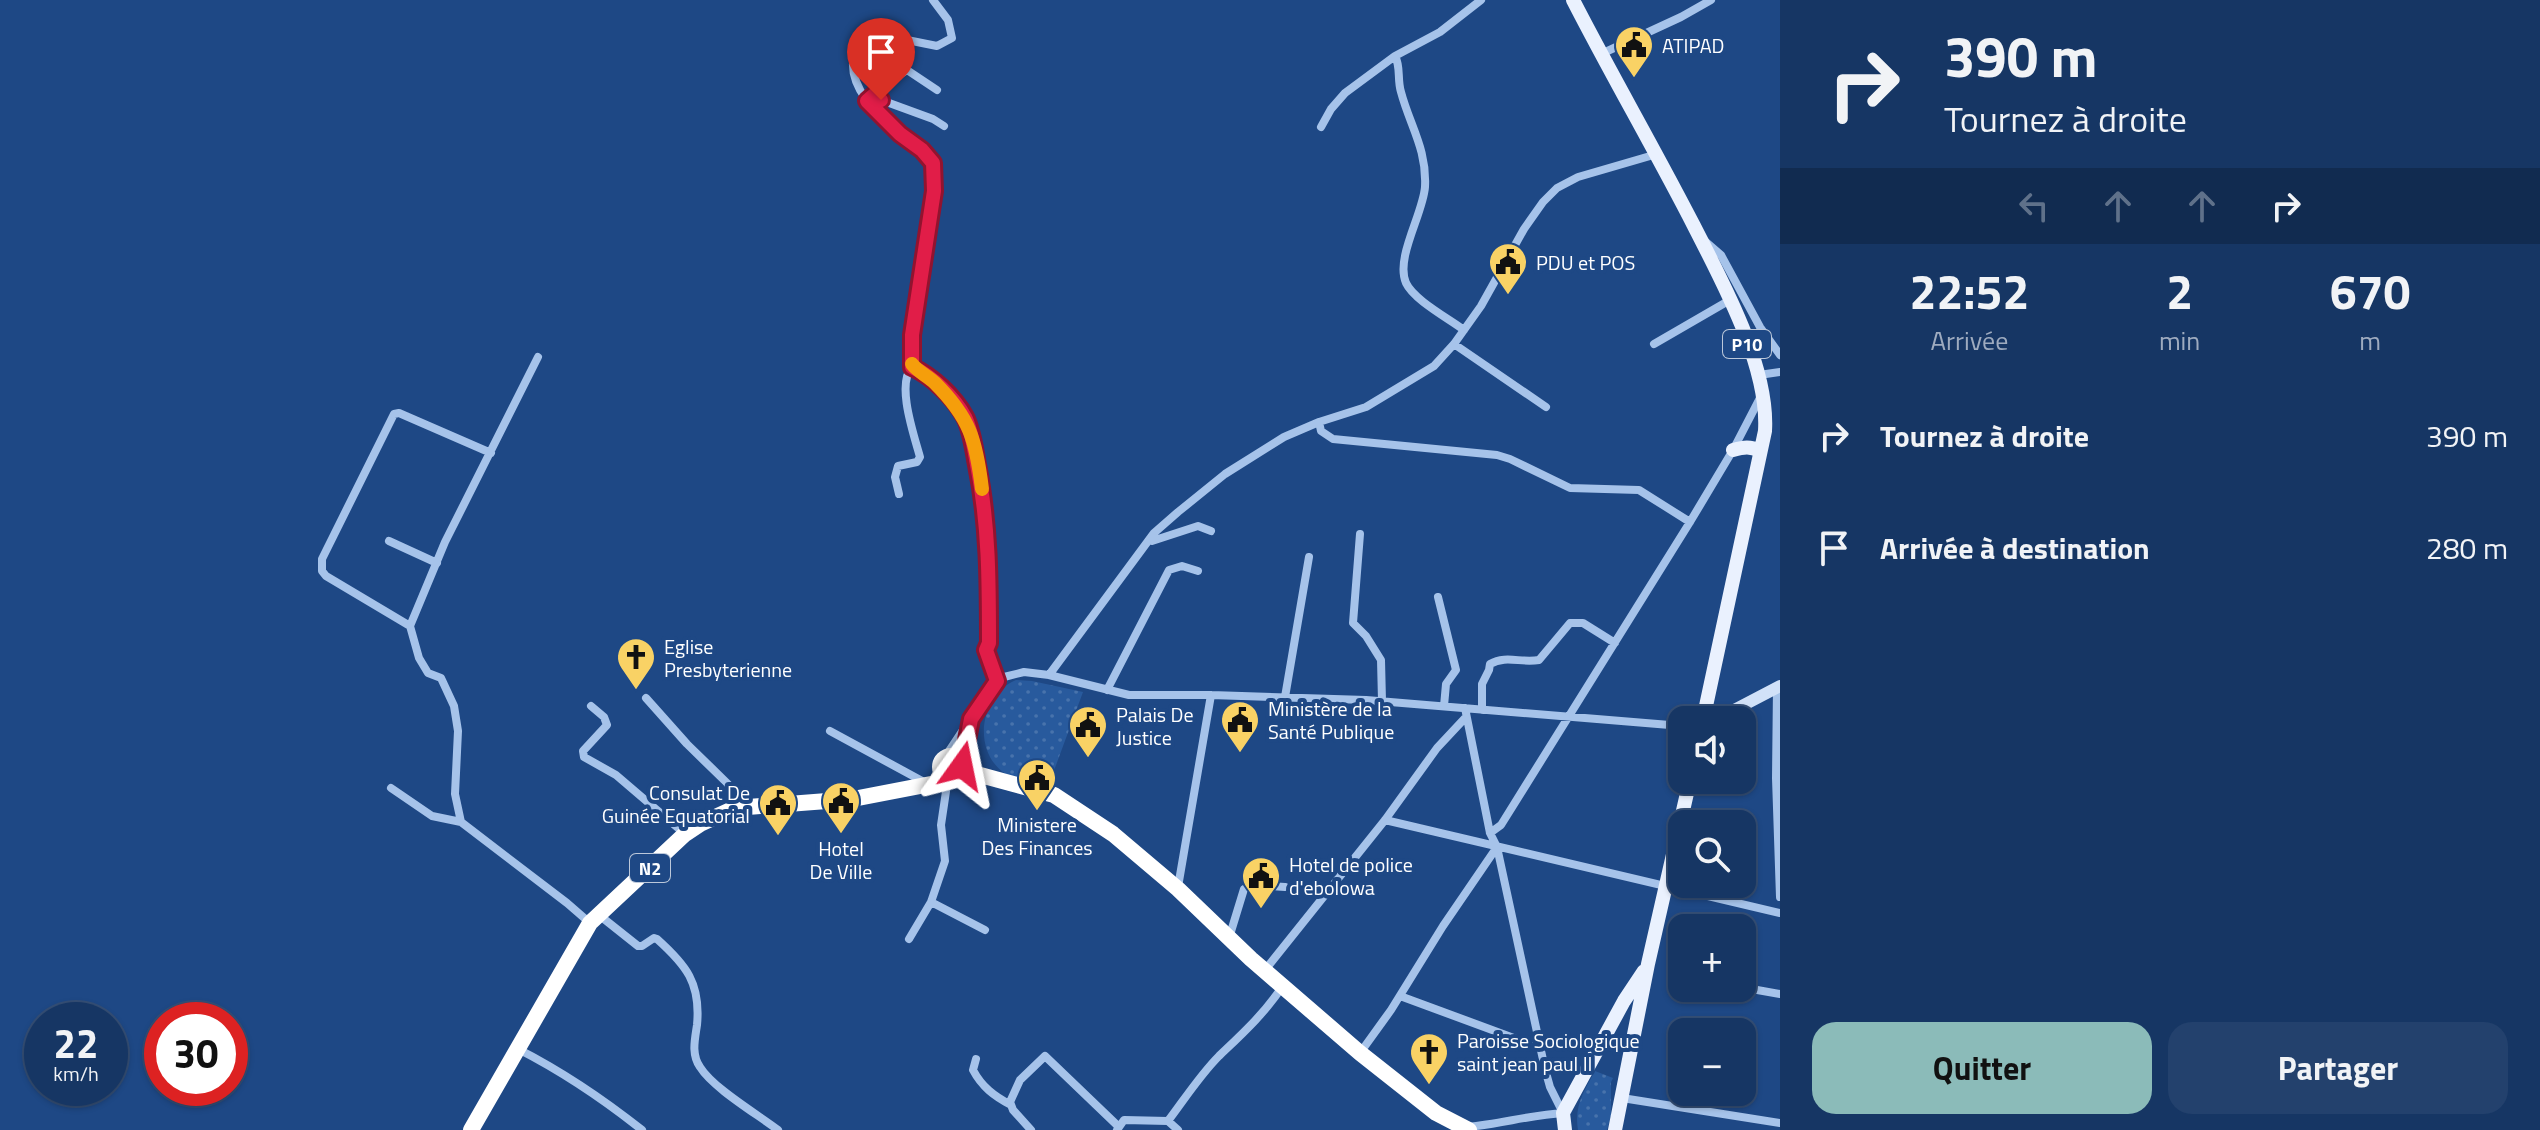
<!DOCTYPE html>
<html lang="fr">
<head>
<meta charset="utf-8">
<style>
  :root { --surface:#163664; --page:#23416d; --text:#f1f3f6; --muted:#9eabbf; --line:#355078; --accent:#8bbbb9 }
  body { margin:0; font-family:"Titillium Web",sans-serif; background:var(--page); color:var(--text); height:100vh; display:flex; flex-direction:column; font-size:30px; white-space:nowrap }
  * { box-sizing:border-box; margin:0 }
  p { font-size:26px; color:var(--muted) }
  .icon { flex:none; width:44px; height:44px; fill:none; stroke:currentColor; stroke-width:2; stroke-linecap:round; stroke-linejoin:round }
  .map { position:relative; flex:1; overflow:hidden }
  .drawer { display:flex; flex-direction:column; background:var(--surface); width:760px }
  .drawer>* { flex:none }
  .banner { background:#163664; color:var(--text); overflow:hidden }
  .tools { position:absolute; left:1668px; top:706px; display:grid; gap:16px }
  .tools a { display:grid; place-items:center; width:88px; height:88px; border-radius:16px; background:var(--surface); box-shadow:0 2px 6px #0004,0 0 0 2px var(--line); font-size:40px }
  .speed { position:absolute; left:24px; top:1002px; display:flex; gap:16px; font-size:40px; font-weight:700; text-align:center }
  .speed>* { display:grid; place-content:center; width:104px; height:104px; border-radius:50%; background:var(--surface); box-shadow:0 2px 6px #0004,0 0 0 2px var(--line); line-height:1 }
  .speed small { font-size:20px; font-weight:400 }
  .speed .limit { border:12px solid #d22; background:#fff; color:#111 }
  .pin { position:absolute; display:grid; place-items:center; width:68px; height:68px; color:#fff; margin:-82px -34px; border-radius:50% 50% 50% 0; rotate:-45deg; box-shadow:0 0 8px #0007 }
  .pin .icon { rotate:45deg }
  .me { position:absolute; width:88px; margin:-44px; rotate:12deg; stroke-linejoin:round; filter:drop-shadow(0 0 6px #0008) }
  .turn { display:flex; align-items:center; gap:28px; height:168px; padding:0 32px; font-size:36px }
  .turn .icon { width:104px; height:104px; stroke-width:2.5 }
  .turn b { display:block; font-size:56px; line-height:68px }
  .lanes { display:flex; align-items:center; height:76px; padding:0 32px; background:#0003; justify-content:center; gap:40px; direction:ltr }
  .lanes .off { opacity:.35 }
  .eta { display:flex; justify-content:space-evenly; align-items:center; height:136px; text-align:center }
  .eta b { font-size:48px; font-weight:700; line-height:56px }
  .cta { display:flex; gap:16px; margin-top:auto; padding:16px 32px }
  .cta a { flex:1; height:92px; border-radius:24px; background:var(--accent); color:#111; font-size:32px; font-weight:700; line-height:92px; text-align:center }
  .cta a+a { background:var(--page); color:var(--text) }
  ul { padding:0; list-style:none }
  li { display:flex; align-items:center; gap:24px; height:112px; padding:0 32px }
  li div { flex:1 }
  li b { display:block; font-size:30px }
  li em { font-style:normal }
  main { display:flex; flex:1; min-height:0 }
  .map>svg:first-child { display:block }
  .grass { fill:url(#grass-dots) }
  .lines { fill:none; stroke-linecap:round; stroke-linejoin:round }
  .street { stroke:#a6c3ea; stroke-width:8 }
  .secondary { stroke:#d1e1f8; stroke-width:12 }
  .primary { stroke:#eaf1fe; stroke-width:14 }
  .highway { stroke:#fff; stroke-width:16 }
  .route-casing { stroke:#92132f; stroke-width:20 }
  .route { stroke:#e11d48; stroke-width:14 }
  .slow { stroke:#f59e0b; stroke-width:14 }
  .labels { text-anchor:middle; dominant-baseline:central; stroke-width:8; stroke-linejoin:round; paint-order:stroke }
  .shield { fill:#1e4885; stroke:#bcc8da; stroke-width:2 }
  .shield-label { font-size:18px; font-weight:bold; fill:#fff }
  .poi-label { font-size:20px; fill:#fff; stroke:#1e4885; text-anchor:start }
</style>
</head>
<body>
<main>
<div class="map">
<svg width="1780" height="1130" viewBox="0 0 1780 1130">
  <defs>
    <pattern id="grass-dots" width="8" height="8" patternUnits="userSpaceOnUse" patternTransform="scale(2)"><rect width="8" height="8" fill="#285a9d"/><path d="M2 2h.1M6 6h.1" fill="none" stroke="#4873ac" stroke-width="1.8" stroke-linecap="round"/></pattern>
  </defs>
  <rect width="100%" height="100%" fill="#1e4885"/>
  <path class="grass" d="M1016,680l16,1 51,11 -34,92c-14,-2 -32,-2 -43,-10 -35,-22 -26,-79 10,-94z
    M1595,1071l18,7 -2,4v33l-4,15h-29c-4,-24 6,-39 17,-59z"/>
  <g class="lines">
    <path class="street" d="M1601,54l80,-37 30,-17
      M1395,56c6,11 2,23 6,36 9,34 26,57 24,95 -2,27 -30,71 -19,96 8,17 42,35 58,47
      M875,94l6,6 52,19 11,7
      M867,101l19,-17 21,-14 30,20
      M1321,127l10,-18 14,-16 50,-37 45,-24 41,-32
      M1706,242l15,13 39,72 20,28
      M1454,344l92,63
      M1654,344l76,-44
      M912,367c20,9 42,30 53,50 7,14 9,32 12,48 12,58 13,118 12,178l-3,7 11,31
      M1759,375l21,-3
      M1319,422l2,9 12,8 164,16 13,4 60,29 69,2 51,32
      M899,494l-4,-17 3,-11 19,-4 3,-5c-6,-22 -24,-73 -8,-90v-32l22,-144c1,-10 3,-21 -3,-30 -6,-11 -18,-17 -27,-25 -25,-19 -60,-50 -49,-85 4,-12 10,-17 22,-17l60,12 15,-8 -4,-18 -15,-20
      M1360,534l-7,89 13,13 15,24 1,41
      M389,541l48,22
      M1152,541l46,-15 13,5
      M1438,597l18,73 -10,14 -2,22
      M410,626l35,-84 93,-185
      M1049,675l105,-142 24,-21 47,-38 59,-37 35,-15 47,-15 68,-41 20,-22 27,-38 43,-77 19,-27 14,-14 21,-11 79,-23
      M1777,687l-1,91 4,119
      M1107,690l62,-120 13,-4 16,5
      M1285,697l24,-140
      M646,698l41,46 41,40 7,23
      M591,706l13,11 3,8 -24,26 1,6 32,18 69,59
      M1465,708l25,125 7,14 48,222 5,18 13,26c-32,2 -63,11 -95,14
      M1482,710v-26l7,-14 1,-6c16,-9 30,-1 49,-4l31,-37h13l32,20
      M830,731l94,51
      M945,757l46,-69 13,-11 20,-5 25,3 80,20h82l155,5 316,26
      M962,766l9,-46
      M391,788l41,28 29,6 106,81 23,20
      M1385,820l395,93
      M461,822l-6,-28 3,-63 -4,-25 -13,-28 -13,-5 -9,-15 -9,-32 -84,-50 -4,-5v-12l72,-145 5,-1 92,40
      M1490,833l11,-8 189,-303 43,-72 28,-54
      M1178,887l33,-192
      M931,902l54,28
      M599,915l39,31h4l12,-8 3,1c29,26 44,44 40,86 -2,14 -6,29 3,42 13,21 57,47 78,63
      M1229,938l15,-49 11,-4 30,2
      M909,939l22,-37 14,-41 -4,-36 7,-47
      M1265,970l120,-150 52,-72 29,-31
      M1746,988l34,6
      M1400,996l141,52
      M518,1049c45,23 85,50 124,81
      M1360,1053l31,-43 52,-84 54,-79
      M976,1059l-3,11c9,17 21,26 38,35
      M1622,1098l158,25
      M1168,1121c16,-21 32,-46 51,-65 23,-22 45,-42 63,-69
      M1031,1130l-18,-20 -3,-8 10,-22 25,-24 74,71
      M1117,1130l7,-10 44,1 10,9"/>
    <path class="secondary" d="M1715,720l65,-34"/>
    <path class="primary" d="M1573,0c39,76 82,150 121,226 29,57 75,141 71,205l-62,289
      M1733,450c11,-3 17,-4 27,1
      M1565,1130l-2,-17 61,-112 20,-30
      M1615,1130l33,-166 42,-184"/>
    <path class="highway" d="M940 767a11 11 0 1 1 22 0a11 11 0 1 1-22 0Z
      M962,770l92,25 59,39 65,55 73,70 109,94 76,60 33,17
      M471,1130l119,-207 95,-89 15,-10 35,-16 118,-9 83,-16 5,-10"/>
  </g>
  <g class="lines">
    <defs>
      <path id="route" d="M881,100l-6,-6 -8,7 33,33 22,16 11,13 1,28 -22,144v32c20,9 42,30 53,50 7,14 9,32 12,48 12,59 12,118 12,178l-3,7 11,31 -26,38 -9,47"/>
    </defs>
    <use href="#route" class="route-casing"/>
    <use href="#route" class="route"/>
    <path class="slow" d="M912,364c5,7 16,12 23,19 35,35 41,57 47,106"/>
  </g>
  <defs>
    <symbol id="civic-pin" viewBox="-11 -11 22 30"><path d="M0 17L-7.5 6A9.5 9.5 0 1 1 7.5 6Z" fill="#f9d265" stroke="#1e4885"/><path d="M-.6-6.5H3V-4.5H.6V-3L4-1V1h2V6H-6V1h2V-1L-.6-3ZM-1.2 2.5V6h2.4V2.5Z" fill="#111"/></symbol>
    <symbol id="church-pin" viewBox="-11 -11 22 30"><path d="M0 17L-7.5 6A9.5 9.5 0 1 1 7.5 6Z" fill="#f9d265" stroke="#1e4885"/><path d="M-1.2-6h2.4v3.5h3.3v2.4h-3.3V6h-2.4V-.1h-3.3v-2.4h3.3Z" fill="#111"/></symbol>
  </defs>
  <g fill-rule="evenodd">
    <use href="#civic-pin" x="1612" y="23" width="44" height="60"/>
    <use href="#civic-pin" x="1486" y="240" width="44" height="60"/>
    <use href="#church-pin" x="614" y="635" width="44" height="60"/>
    <use href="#civic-pin" x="1218" y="698" width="44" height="60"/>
    <use href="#civic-pin" x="1066" y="703" width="44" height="60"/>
    <use href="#civic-pin" x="1015" y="756" width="44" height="60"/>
    <use href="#civic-pin" x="819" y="779" width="44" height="60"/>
    <use href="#civic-pin" x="756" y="781" width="44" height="60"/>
    <use href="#civic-pin" x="1239" y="854" width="44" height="60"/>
    <use href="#church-pin" x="1407" y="1030" width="44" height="60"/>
  </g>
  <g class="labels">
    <g class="shield">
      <rect x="1723" y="330" width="48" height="28" rx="6"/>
      <rect x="630" y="854" width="40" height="28" rx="6"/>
    </g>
    <g class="shield-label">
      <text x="1747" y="344">P10</text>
      <text x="650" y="868">N2</text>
    </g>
    <g class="poi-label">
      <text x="1662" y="45">ATIPAD</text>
      <text x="1536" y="262">PDU et POS</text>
      <text x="664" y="646">Eglise<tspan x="664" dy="23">Presbyterienne</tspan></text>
      <text x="1268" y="708">Ministère de la<tspan x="1268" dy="23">Santé Publique</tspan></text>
      <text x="1116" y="714">Palais De<tspan x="1116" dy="23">Justice</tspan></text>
      <text x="750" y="792" text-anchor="end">Consulat De<tspan x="750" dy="23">Guinée Equatorial</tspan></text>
      <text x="1037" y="824" text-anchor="middle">Ministere<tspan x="1037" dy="23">Des Finances</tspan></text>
      <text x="841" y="848" text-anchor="middle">Hotel<tspan x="841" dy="23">De Ville</tspan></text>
      <text x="1289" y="864">Hotel de police<tspan x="1289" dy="23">d'ebolowa</tspan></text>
      <text x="1457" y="1040">Paroisse Sociologique<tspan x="1457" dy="23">saint jean paul II</tspan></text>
    </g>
  </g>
</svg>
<div class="tools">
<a><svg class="icon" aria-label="sound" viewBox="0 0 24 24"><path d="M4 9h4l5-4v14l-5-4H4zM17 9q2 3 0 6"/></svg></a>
<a><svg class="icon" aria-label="search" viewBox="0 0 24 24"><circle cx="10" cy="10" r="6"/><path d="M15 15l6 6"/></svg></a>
<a>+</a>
<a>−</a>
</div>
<div class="speed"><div>22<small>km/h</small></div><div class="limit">30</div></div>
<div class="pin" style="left:881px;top:100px;background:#d93025"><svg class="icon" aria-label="arrive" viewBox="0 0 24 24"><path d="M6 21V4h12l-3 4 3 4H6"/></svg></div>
<svg class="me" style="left:962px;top:766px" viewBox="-20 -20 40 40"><path d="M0-17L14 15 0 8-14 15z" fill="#e11d48" stroke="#fff" stroke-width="4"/></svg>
</div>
<section class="drawer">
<div class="banner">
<div class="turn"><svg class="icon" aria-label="right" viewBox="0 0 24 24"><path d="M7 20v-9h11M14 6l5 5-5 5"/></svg><div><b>390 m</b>Tournez à droite</div></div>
<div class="lanes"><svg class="icon off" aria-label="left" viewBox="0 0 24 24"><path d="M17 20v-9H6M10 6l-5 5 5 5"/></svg><svg class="icon off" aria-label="ahead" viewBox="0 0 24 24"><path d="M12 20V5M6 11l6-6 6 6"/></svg><svg class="icon off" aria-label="ahead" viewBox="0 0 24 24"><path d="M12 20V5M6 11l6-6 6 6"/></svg><svg class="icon" aria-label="right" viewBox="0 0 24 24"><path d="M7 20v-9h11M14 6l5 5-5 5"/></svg></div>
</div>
<div class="eta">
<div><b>22:52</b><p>Arrivée</p></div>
<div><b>2</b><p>min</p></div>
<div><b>670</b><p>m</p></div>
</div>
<ul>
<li><svg class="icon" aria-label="right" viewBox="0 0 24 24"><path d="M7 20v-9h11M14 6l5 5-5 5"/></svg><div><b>Tournez à droite</b></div><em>390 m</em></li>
<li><svg class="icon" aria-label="arrive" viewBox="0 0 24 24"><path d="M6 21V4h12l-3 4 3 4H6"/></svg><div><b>Arrivée à destination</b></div><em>280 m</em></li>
</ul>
<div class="cta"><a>Quitter</a><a>Partager</a></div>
</section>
</main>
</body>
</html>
